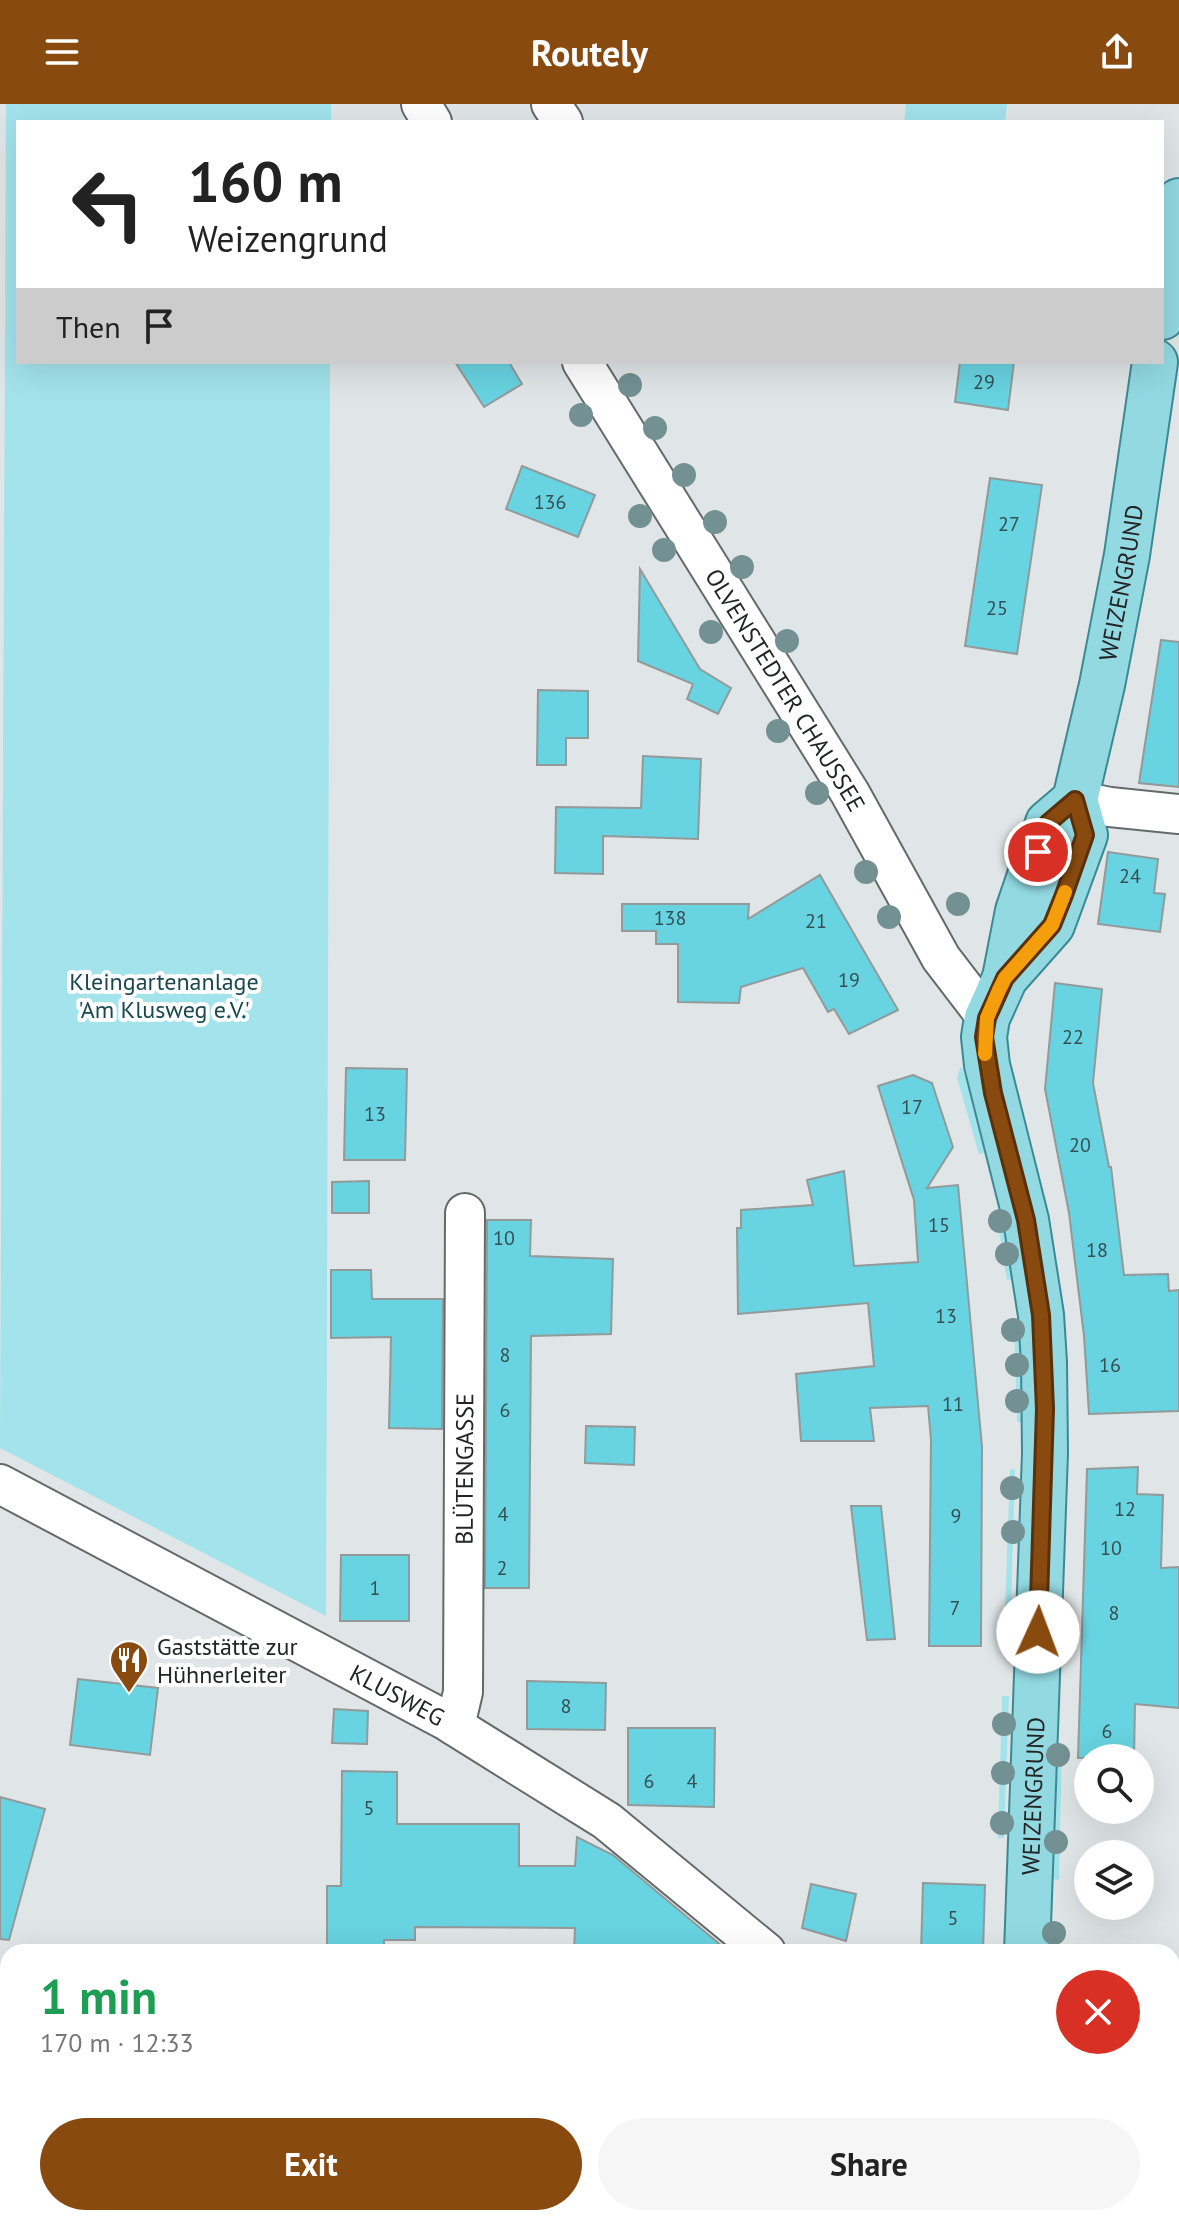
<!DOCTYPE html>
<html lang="en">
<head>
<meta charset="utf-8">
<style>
  :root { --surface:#fff; --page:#f6f6f6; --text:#222; --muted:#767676; --accent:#894a0f }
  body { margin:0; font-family:"PT Sans",sans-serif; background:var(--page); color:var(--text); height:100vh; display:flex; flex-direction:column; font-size:30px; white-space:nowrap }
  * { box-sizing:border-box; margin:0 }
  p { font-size:26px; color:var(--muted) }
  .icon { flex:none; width:44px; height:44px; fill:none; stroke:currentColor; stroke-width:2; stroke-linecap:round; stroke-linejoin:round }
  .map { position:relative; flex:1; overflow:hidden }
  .details { position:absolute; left:0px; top:1840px; width:1180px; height:282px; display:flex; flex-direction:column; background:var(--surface); border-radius:24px 24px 0 0; box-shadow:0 8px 32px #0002 }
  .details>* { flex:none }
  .guide { position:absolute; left:16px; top:16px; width:1148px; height:244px; border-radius:0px; box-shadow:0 8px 32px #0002; background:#fff; color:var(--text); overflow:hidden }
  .controls { position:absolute; left:1074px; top:1640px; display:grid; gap:16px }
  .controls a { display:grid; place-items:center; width:80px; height:80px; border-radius:50%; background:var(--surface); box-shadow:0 8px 32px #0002; font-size:40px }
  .pin { position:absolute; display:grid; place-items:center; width:68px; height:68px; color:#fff; margin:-34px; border:4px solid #fff; border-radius:50%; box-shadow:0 2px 8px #0007 }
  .me { position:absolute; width:88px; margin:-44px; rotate:2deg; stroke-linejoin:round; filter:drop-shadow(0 0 6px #0008) }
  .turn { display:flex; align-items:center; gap:28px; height:168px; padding:0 40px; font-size:36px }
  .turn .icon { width:104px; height:104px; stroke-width:2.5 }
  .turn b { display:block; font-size:56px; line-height:68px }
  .then { display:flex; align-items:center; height:76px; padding:0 40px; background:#0003; gap:16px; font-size:30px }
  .round { display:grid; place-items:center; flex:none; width:84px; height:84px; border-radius:42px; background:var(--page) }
  .headline { display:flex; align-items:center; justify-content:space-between; height:136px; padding:0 40px }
  h1 { font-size:48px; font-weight:700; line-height:60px; color:#1e9e55 }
  .cta { display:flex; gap:16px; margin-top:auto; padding:16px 40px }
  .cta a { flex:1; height:92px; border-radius:48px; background:var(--accent); color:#fff; font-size:32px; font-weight:700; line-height:92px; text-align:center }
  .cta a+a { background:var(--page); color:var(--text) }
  header { display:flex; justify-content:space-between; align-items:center; height:104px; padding:0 40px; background:var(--accent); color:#fff; font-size:36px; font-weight:700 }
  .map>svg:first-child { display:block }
  .green { fill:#a3e3ec }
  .building { fill:#68d3e1; stroke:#94999a; stroke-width:2 }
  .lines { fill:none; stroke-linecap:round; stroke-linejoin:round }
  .minor-casing { stroke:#64696a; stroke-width:42 }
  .major-casing { stroke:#3c8994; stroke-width:48 }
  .minor { stroke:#fff; stroke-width:38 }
  .major { stroke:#92d9e2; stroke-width:44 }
  .tree { fill:#739093 }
  .route-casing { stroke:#59300a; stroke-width:20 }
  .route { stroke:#894a0f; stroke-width:14 }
  .slow { stroke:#f59e0b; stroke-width:14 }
  .labels { text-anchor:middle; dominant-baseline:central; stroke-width:8; stroke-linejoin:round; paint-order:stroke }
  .number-label { font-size:20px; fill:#345054 }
  .street-label { font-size:24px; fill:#232525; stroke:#fff }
  .park-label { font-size:24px; fill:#19494f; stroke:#fff }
  .poi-label { font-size:24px; fill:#232525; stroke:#fff; text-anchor:start }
</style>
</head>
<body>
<header><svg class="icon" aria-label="menu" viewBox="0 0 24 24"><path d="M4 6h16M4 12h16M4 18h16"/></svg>Routely<svg class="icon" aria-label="share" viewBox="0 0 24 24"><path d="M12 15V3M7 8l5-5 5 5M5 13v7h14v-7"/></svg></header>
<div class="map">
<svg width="1179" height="2121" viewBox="0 0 1179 2121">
  <rect width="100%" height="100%" fill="#e0e6e7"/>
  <path class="green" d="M6,0h325v18h-313v240h312l-4,1254 -326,-168z
    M906,0h101l-2,18h-101z
    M961,962l14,36 14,50 -10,2 -22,-76z
    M1006,1107l12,68 -11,1 -11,-68z
    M1014,1215h9l7,104 -13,-1z
    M1015,1365l-5,170 -6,-1 6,-168z
    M1002,1592h7l-5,142h-6z
    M1055,1643l7,1 -3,132 -6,-1z
    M1059,2114h38v7h-38z"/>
  <path class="building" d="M455,258h54l13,22 -38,23z
    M960,258h54l-6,48 -53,-8z
    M522,362l73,29 -17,42 -72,-28z
    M990,374l52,7 -25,169 -52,-8z
    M640,465l60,100 31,19 -13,26 -31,-15 6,-15 -55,-23z
    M1161,536l18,2v145l-40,-4z
    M538,586l50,1v47h-22v27h-29z
    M643,652l58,3 -3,80 -95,-3v38l-48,-1 1,-66 85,1z
    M1108,748l50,7 -4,34 11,1 -5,38 -62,-8z
    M820,771l78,135 -49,24 -15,-25 -6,3 -25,-44 -62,19 -2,16 -61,-1v-58h-22v-13h-34v-27h127l-1,15z
    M1055,879l47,6 -9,94 16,84h2l13,108 44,-1 1,17 10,-1v121l-90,3 -5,-78 -15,-123 -24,-124z
    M346,964l61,1 -2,91h-61z
    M913,971l19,8 21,64 -26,41 31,-3 24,262 -1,199h-52l2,-206 -3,-34 -58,2 4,33h-73l-5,-67 78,-8 -6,-63 -130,11 -1,-86h4v-18l72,-5 -6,-25 37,-9 10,95 64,-4 -4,-62 -36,-114z
    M369,1077v32h-37v-31z
    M487,1116h44l-1,36 83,3 -2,75 -80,2 -2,252h-44z
    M331,1166h40l1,29h71l-1,130 -53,-1 2,-91 -60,1z
    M586,1322l49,1 -1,38 -49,-2z
    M1138,1363l-1,27 26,1 -2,73 18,-1v141l-44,-4 -1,54h-56l9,-289z
    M851,1402h30l14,133 -28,1z
    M341,1451h68v66h-69z
    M78,1575l80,9 -8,67 -80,-10z
    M527,1577l79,2 -1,47 -78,-1z
    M334,1605l34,2 -1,33 -35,-1z
    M628,1624h87l-1,79 -86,-2z
    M342,1667l55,1v52h122v42h56l2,-29 36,18 116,97h-155l1,-24 -160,-1v13h-31v12h-57v-66h14z
    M0,1693l45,12 -36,131 -9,-1z
    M923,1779l62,2 -2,67h-62z
    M811,1780l45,10 -10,47 -44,-13z"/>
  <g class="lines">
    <defs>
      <g id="minor">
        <path d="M421,0l11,18"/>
        <path d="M551,0l12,18"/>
        <path id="s1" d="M582,258l268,431 91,165 46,60"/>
        <path d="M1075,696l35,7 69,7"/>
        <path id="s2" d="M0,1380l445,236 162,101 159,131"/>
        <path id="s3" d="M455,1622l8,-34 2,-479"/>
        <path d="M1172,2037l7,1"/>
        <path d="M808,2121l4,-7"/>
      </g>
      <g id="major">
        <path d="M1162,213l17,-116"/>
        <path d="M1005,874l13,-67 30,-88 27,-23"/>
        <path id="s4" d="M1027,1848l18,-499 -1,-91 -3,-47 -15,-95 -39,-155 -3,-28 3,-19 18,-40 47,-53 33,-90 -10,-35 27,-115 25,-130 28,-193"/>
        <path d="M1025,2114v7"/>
      </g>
    </defs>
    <use href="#minor" class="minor-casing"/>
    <use href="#major" class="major-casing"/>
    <use href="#minor" class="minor"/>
    <use href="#major" class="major"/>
  </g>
  <g class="tree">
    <circle cx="630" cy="281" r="12"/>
    <circle cx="581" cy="311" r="12"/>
    <circle cx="655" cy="324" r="12"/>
    <circle cx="684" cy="371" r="12"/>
    <circle cx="640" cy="412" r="12"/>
    <circle cx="715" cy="418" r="12"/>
    <circle cx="664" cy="446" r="12"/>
    <circle cx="742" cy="463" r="12"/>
    <circle cx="711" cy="528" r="12"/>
    <circle cx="787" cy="537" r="12"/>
    <circle cx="778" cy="627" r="12"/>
    <circle cx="817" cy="689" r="12"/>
    <circle cx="866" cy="768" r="12"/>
    <circle cx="958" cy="800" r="12"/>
    <circle cx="889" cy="813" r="12"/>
    <circle cx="1000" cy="1117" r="12"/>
    <circle cx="1007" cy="1150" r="12"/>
    <circle cx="1013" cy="1226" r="12"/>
    <circle cx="1017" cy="1261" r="12"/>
    <circle cx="1017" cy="1297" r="12"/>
    <circle cx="1012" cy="1384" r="12"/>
    <circle cx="1013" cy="1428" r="12"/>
    <circle cx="1004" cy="1620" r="12"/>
    <circle cx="1058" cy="1651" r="12"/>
    <circle cx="1003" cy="1669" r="12"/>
    <circle cx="1002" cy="1719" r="12"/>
    <circle cx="1056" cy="1738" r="12"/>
    <circle cx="1054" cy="1829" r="12"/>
  </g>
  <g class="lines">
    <defs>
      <path id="route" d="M1038,748l10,-29 27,-23 10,35 -21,60 -12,30 -47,53 -18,40 -3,19 9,56 33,127 15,95 4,94 -7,223"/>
    </defs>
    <use href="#route" class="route-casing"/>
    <use href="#route" class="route"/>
    <path class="slow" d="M985,950l2,-36 12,-28 6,-12 47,-53 13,-33"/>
  </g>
  <defs>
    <symbol id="restaurant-pin" viewBox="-11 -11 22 30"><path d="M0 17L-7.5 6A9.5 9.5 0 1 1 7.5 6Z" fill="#894a0f" stroke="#fff"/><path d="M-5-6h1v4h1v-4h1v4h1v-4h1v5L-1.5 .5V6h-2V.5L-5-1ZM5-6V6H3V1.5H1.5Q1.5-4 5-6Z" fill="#fff"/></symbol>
  </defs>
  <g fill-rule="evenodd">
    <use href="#restaurant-pin" x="107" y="1534" width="44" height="60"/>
  </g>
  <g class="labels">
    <g class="number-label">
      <text x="984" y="278">29</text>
      <text x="550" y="398">136</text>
      <text x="1009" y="420">27</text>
      <text x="997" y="504">25</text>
      <text x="1130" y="772">24</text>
      <text x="670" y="814">138</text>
      <text x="816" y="817">21</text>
      <text x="849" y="876">19</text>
      <text x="1073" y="933">22</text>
      <text x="912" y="1003">17</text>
      <text x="375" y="1010">13</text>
      <text x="1080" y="1041">20</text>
      <text x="939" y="1121">15</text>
      <text x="504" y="1134">10</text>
      <text x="1097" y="1146">18</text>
      <text x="946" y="1212">13</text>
      <text x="505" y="1251">8</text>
      <text x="1110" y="1261">16</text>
      <text x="953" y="1300">11</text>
      <text x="505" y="1306">6</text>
      <text x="1125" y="1405">12</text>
      <text x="503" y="1410">4</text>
      <text x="956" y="1412">9</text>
      <text x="1111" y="1444">10</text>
      <text x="502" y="1464">2</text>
      <text x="375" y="1484">1</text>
      <text x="955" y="1504">7</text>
      <text x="1114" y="1509">8</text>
      <text x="566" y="1602">8</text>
      <text x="1107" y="1627">6</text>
      <text x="649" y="1677">6</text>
      <text x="692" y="1677">4</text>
      <text x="369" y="1704">5</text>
      <text x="953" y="1814">5</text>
    </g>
    <g class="street-label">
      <text stroke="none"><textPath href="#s4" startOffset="1410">WEIZENGRUND</textPath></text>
      <text stroke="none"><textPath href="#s1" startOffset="386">OLVENSTEDTER CHAUSSEE</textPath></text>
      <text stroke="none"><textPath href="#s3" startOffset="258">BLÜTENGASSE</textPath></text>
      <text stroke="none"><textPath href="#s2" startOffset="450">KLUSWEG</textPath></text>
      <text stroke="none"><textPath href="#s4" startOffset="156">WEIZENGRUND</textPath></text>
    </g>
    <g class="park-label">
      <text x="164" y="877">Kleingartenanlage<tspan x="164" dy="28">'Am Klusweg e.V.'</tspan></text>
    </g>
    <g class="poi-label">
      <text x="157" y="1542">Gaststätte zur<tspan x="157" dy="28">Hühnerleiter</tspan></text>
    </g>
  </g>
</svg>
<div class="controls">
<a><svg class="icon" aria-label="search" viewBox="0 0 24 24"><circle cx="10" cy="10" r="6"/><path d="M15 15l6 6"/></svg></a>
<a><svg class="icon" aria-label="layers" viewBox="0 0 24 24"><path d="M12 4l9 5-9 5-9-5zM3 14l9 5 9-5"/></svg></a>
</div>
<div class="pin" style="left:1038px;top:748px;background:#d93025"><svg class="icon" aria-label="arrive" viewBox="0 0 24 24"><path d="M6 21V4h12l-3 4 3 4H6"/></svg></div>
<svg class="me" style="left:1038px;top:1528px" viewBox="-20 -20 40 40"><circle r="19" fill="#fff"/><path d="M0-13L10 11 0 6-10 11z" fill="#894a0f"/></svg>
<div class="guide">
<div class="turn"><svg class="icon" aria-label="left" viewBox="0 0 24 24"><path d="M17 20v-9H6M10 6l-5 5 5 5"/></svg><div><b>160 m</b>Weizengrund</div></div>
<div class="then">Then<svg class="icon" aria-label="arrive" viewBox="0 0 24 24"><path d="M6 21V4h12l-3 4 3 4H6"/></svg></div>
</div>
<section class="details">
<div class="headline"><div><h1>1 min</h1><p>170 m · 12:33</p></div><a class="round" style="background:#d93025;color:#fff"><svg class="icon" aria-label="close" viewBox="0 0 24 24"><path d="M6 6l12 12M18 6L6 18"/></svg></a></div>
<div class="cta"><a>Exit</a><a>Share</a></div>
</section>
</div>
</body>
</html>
